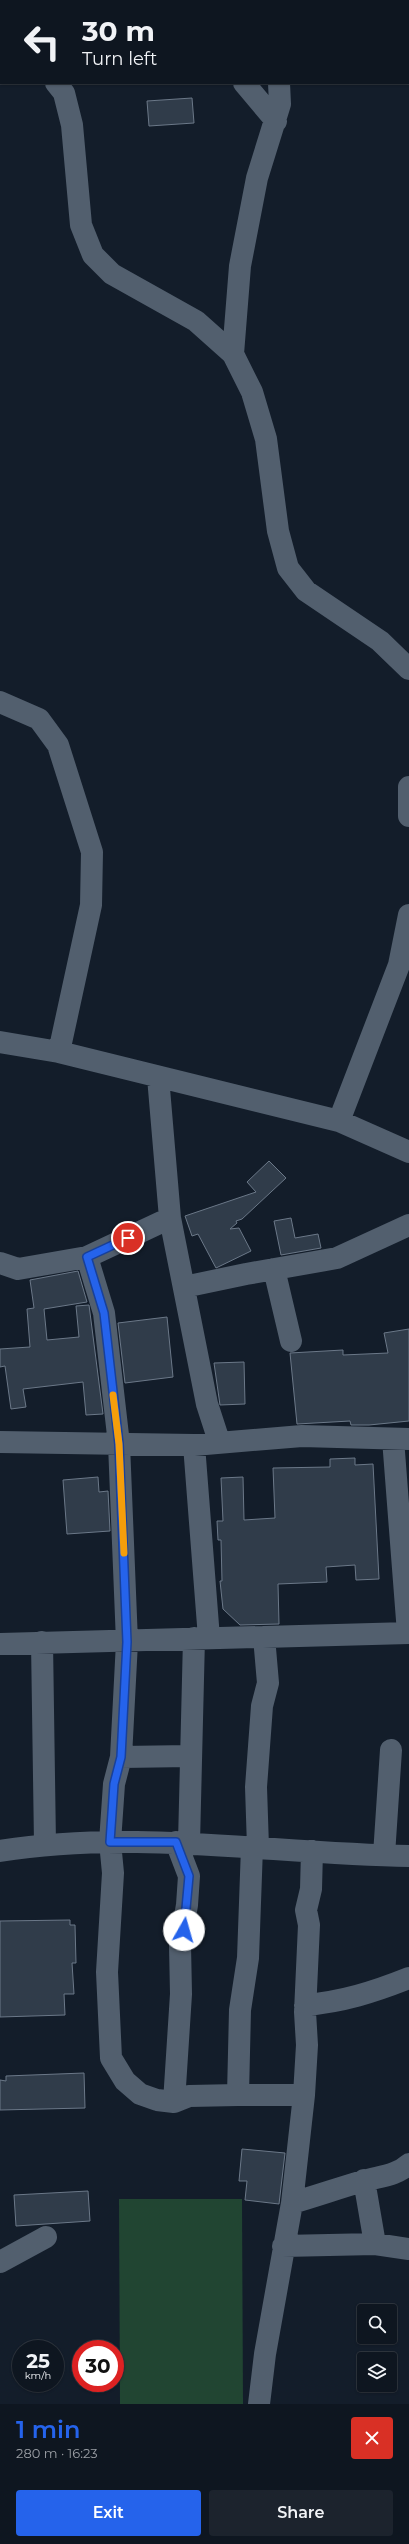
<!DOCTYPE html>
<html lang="en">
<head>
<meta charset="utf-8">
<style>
  :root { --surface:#0e1620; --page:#1c232d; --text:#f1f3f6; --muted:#9b9fa5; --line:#2e353e; --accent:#2563eb }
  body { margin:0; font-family:Montserrat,sans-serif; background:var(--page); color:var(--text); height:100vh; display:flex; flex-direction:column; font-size:15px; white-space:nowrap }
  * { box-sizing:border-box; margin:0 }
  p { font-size:13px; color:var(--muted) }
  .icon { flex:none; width:22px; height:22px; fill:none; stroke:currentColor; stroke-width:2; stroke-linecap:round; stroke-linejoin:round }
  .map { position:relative; height:2404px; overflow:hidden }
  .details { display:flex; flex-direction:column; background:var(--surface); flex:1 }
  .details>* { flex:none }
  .guide { position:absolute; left:0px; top:0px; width:409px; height:84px; box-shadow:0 1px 3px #0004,0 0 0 1px var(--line); background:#0e1620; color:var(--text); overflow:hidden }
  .tools { position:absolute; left:357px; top:2304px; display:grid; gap:8px }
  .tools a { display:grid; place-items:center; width:40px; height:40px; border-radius:4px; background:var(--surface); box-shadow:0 1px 3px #0004,0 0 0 1px var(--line); font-size:20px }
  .speed { position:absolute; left:12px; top:2340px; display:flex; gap:8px; font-size:20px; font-weight:700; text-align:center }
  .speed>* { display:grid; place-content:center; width:52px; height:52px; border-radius:50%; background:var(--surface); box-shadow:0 1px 3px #0004,0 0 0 1px var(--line); line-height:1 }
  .speed small { font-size:10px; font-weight:400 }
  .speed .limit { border:6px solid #d22; background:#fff; color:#111 }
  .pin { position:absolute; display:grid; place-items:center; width:34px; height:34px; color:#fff; margin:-17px; border:2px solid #fff; border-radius:50%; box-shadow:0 1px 4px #0007 }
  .me { position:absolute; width:44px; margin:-22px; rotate:7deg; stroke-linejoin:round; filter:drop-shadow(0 0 3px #0008) }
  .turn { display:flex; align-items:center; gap:14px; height:84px; padding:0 16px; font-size:18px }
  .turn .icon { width:52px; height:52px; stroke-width:2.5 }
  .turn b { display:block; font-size:28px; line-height:34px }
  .round { display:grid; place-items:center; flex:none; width:42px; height:42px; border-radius:4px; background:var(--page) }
  .summary { display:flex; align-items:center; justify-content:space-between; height:68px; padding:0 16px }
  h1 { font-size:24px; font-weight:600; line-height:30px; color:var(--accent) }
  .action { display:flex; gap:8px; margin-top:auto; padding:8px 16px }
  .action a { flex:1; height:46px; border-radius:4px; background:var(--accent); color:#fff; font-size:16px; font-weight:600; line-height:46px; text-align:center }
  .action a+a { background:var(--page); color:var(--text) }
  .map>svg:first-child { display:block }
  .green { fill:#214532 }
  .building { fill:#303c4a; stroke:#6b7888 }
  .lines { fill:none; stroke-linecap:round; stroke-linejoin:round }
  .minor { stroke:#525f6e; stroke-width:22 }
  .route-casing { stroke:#184099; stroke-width:10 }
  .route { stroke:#2563eb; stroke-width:7 }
  .slow { stroke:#f59e0b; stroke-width:7 }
</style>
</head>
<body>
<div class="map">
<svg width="409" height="2404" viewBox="0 0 409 2404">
  <rect width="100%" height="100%" fill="#131d2a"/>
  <path class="green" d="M119,2199h123l1,205h-123z"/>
  <path class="building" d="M192,98l2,25 -45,3 -2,-25z
    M269,1161l17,17 -44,41 -6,2 1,2 -7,6 9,-1 12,23 -35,17 -18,-34 -6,2 -7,-20 71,-24 -9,-10z
    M291,1218l4,20 23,-4 3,14 -40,7 -7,-34z
    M78,1271l9,31 -43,7 3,31 32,-3 -3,-31 13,-1 14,109 -17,1 -3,-33 -60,7 3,18 -15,2 -6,-43 -5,1v-18l30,-2 -3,-38 7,-1 -4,-28z
    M167,1317l6,60 -48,6 -7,-60z
    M409,1329v92l-40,4h-18l-1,-4 -53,3 -7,-71 53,-3v5l45,-2 -4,-20z
    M244,1362l1,42 -25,1 -6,-42z
    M355,1458v7l18,-1 6,115 -23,1 -1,-15 -29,2 1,15 -49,2 1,40 -39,1 -17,-16 -3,-28h2l-1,-41h-3l-1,-19h6l-2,-43 22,-1 1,43 31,-2 -2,-50 57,-1v-8z
    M98,1477l1,15 9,-1 2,40 -43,3 -4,-54z
    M70,1920v5h5l1,38h-4l2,31h-10l1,21 -65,2v-96z
    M84,2073l1,35 -85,2v-30l6,1v-5z
    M242,2149l43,4 -6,51 -34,-4 2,-19h-8z
    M88,2191l2,30 -74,5 -2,-31z"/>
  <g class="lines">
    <path class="minor" d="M186,0l1,1
      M277,0v1
      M0,58h1
      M56,83l8,10 8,32 9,100 12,30 19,19 84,47 37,33 19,38 14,47 12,92 10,37 18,23 74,50 29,28
      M244,83l32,38
      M233,354l7,-88 17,-88 23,-74 -1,-21
      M0,702l39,17 19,26 34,107 -1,53 -32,147
      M409,787v29
      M0,1042l59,10 280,69 70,31
      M339,1121l60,-156 10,-50
      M170,1218l37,186 12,37
      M87,1257l17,56 15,131 8,198 -6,115 -7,27 -4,58 3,31 -6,99 4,86 14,23 15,13 17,6 17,2 15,-6 49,-1 2,-85 8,-52 4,-111
      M0,1263l18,6 69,-12 83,-39 -12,-141
      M274,1269l17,72
      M184,1287l62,-13 91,-16 72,-33
      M393,1439l15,194
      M0,1442l194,3 108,-9 107,3
      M194,1445l15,193
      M42,1642l3,202
      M0,1644l409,-11
      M121,1757l69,-1
      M189,1843l5,-205
      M258,1847l-2,-60 6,-81 6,-23 -4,-46
      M0,1851c136,-22 272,3 409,5
      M384,1855l7,-105
      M305,2005c37,-3 69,-13 104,-27
      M238,2095h66
      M174,2102l7,-108 -1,-49 7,-40 2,-29 -13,-34
      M292,2203c24,-7 47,-15 71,-22 17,-5 33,-5 46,-17
      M375,2244l34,5
      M283,2246l92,-2 -11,-64
      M0,2262l46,-25
      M259,2404l6,-50 27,-151 12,-108 3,-50 -2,-33 4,-87 -3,-15 5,-21 1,-38"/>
  </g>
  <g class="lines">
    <defs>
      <path id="route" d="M128,1238l-41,19 17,56 15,131 8,198 -6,115 -7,27 -4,58h66l13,34 -5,54"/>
    </defs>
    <use href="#route" class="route-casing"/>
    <use href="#route" class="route"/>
    <path class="slow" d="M113,1395l6,49 5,109"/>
  </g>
</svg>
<div class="tools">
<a><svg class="icon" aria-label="search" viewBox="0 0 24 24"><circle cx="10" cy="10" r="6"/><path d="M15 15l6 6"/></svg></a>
<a><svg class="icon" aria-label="layers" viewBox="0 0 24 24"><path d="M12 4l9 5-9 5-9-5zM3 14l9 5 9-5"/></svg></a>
</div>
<div class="speed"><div>25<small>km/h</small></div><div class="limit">30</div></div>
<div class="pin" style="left:128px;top:1238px;background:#d93025"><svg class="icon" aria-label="arrive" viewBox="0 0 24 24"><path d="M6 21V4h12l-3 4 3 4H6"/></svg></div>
<svg class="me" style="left:184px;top:1930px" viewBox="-20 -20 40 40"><circle r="19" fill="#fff"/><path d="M0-13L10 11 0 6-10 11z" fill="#2563eb"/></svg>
<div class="guide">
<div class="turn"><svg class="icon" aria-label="left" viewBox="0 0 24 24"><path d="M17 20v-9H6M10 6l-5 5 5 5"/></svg><div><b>30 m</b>Turn left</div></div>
</div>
</div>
<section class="details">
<div class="summary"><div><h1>1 min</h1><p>280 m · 16:23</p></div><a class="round" style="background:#d93025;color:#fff"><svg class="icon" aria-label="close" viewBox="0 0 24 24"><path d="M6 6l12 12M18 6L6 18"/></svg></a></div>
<div class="action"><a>Exit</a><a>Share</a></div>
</section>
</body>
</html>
